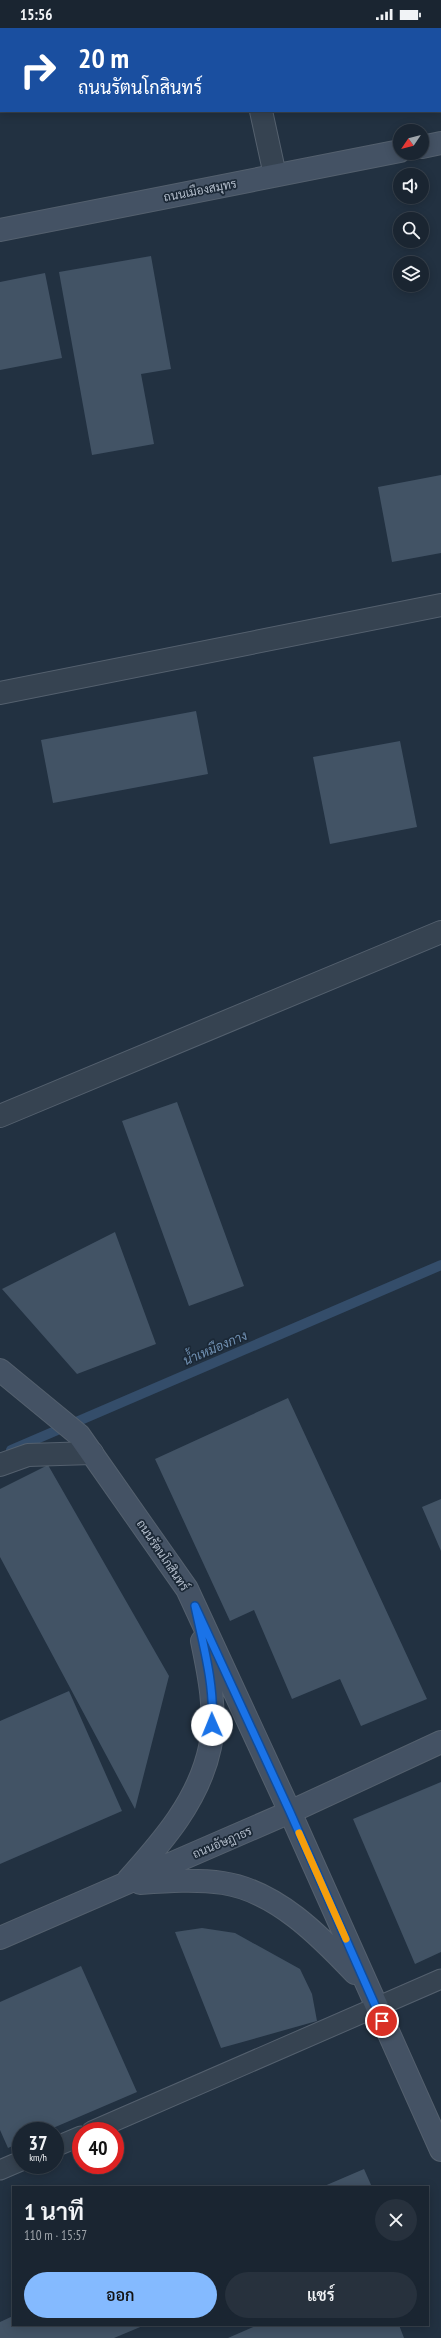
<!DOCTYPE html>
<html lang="th">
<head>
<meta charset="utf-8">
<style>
  :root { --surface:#1a2531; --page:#27313d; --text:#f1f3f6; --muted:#9fa5ab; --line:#38424d; --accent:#84baff }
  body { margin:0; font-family:"PT Sans Narrow",Sarabun,sans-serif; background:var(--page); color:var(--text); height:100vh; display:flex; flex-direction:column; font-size:15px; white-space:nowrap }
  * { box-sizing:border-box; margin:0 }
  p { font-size:13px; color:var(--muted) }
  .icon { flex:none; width:22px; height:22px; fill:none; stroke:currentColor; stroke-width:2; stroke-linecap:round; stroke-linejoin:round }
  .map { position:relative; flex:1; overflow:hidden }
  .sheet { position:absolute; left:12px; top:2158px; width:417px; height:140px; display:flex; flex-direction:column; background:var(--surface); border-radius:0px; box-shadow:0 2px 10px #0003,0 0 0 1px var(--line) }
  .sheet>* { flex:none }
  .hud { position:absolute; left:0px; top:0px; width:441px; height:84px; box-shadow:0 2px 10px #0003,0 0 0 1px var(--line); background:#1a4fa0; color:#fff; overflow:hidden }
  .needle { width:26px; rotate:235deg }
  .tools { position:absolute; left:393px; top:96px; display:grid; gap:8px }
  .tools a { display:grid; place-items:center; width:36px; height:36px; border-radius:50%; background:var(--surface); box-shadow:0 2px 10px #0003,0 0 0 1px var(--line); font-size:20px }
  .speed { position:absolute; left:12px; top:2094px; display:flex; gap:8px; font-size:20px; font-weight:700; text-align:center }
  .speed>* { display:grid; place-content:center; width:52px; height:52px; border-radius:50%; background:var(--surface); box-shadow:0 2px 10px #0003,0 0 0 1px var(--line); line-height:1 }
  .speed small { font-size:10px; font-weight:400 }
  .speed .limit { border:6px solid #d22; background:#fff; color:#111 }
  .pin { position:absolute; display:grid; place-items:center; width:34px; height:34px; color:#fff; margin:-17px; border:2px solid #fff; border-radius:50%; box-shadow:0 1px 4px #0007 }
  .me { position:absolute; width:44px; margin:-22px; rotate:359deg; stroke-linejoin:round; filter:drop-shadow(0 0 3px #0008) }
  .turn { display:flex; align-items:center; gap:14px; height:84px; padding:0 12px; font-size:18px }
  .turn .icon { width:52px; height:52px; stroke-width:2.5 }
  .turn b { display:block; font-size:28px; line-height:34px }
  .round { display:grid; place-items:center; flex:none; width:42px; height:42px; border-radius:21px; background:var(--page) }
  .head { display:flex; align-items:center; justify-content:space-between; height:68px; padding:0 12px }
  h1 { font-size:24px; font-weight:600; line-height:30px }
  .cta { display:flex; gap:8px; margin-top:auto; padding:8px 12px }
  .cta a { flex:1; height:46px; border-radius:24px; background:var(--accent); color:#111; font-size:16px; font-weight:600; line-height:46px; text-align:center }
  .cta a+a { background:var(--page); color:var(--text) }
  .status { display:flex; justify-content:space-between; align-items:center; height:28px; padding:0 20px; background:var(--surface); direction:ltr }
  .status svg { height:11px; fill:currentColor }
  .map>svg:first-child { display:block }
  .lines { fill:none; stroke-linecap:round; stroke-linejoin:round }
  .stream { stroke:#344d6a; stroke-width:10 }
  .building { fill:#425365 }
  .lane-casing { stroke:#54606e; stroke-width:21 }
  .street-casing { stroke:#54606e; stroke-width:24 }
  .secondary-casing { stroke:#54606e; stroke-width:24 }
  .lane { stroke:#364351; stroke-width:19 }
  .street { stroke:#364351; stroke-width:22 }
  .secondary { stroke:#445264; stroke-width:22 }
  .route-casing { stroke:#114b97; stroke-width:10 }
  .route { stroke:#1a73e8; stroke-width:7 }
  .slow { stroke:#f59e0b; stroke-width:7 }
  .labels { text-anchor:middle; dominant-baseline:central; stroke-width:3.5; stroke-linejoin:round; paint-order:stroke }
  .street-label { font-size:12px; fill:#b3bdcb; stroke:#1b2836 }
  .water-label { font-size:13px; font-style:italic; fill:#7090b2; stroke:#1b2836 }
</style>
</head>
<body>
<div class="status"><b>15:56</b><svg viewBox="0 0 49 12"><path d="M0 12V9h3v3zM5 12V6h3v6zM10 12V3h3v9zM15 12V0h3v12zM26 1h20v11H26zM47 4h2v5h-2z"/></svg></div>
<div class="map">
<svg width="441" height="2310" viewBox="0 0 441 2310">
  <rect width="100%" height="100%" fill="#223141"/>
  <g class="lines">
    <path class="stream" d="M11,1422l430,-185"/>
  </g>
  <path class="building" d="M151,228l20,113 -30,5 13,70 -62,11 -33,-183z
    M45,245l17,85 -62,12v-88z
    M441,447v78l-49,9 -14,-75z
    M196,683l12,63 -155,29 -12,-63z
    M400,713l17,86 -87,17 -17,-87z
    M177,1074l67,184 -55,20 -67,-185z
    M115,1204l41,112 -79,30 -75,-85z
    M288,1370l139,301 -66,27 -21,-47 -48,20 -38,-89 -24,11 -75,-162z
    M48,1437l121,211 -34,133 -135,-252v-68z
    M441,1471v52l-19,-44z
    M69,1663l53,120 -122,53v-143z
    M441,1754v170l-26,12 -62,-145z
    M202,1900l33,5 65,36 12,25 5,27 -96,27 -46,-116z
    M81,1938l56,126 -91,39h-25v11l-13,6 -8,-18v-128z
    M364,2141l8,18h-50z
    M13,2288v9h132l-31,13h-114v-16z
    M258,2297h141l5,13h-176z"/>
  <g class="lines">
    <defs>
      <path id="lane" d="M92,2103l349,-152
        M55,2119l26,-11
        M0,2142l21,-9"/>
      <path id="street" d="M242,0v1
        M261,83l14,64
        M0,665l441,-88
        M0,1088l441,-184
        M0,1437l28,-10 64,-2"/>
      <path id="secondary" d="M422,119l19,-4
        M0,202l400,-79
        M0,1342l79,65 108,154 103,223 151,338
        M128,1852c35,-39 71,-80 82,-133 7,-34 -1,-73 -8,-106
        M140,1855c28,-2 56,-4 83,0 53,8 97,53 132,90
        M0,1910l290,-126 151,-70"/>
    </defs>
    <use href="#lane" class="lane-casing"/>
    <use href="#street" class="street-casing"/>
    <use href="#secondary" class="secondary-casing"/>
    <use href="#lane" class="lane"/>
    <use href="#street" class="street"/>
    <use href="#secondary" class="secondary"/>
  </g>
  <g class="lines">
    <defs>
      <path id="route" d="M212,1697c3,-39 -9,-81 -17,-119l95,206 92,209"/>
    </defs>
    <use href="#route" class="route-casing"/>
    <use href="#route" class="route"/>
    <path class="slow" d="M299,1805l47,106"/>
  </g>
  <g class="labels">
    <g class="street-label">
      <text transform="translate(200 162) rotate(-11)">ถนนเมืองสมุทร</text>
      <text transform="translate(163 1527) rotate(56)">ถนนรัตนโกสินทร์</text>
      <text transform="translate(222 1814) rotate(-23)">ถนนอัษฎาธร</text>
    </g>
    <g class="water-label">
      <text transform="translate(215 1320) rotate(-23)">น้ำเหมืองกาง</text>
    </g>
  </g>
</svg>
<div class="tools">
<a><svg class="needle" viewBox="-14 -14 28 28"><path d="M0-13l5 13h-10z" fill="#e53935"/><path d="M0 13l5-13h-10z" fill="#9fa5ab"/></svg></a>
<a><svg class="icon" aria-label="sound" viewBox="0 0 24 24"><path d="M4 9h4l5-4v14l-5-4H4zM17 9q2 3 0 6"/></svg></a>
<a><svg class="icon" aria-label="search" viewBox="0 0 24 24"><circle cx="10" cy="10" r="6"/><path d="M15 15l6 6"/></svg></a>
<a><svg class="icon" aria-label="layers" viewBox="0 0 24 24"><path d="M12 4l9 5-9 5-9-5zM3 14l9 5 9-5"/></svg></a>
</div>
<div class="speed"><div>37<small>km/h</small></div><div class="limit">40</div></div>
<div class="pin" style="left:382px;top:1993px;background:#d93025"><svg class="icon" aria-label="arrive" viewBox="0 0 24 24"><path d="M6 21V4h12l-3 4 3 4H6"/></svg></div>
<svg class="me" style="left:212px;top:1697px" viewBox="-20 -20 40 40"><circle r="19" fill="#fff"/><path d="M0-13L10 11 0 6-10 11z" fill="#1a73e8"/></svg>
<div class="hud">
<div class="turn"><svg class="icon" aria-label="right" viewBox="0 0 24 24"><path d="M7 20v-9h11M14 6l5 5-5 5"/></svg><div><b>20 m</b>ถนนรัตนโกสินทร์</div></div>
</div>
<section class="sheet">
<div class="head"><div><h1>1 นาที</h1><p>110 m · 15:57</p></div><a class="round"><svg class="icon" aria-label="close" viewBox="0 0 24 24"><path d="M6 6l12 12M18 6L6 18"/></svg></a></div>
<div class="cta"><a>ออก</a><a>แชร์</a></div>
</section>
</div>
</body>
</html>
